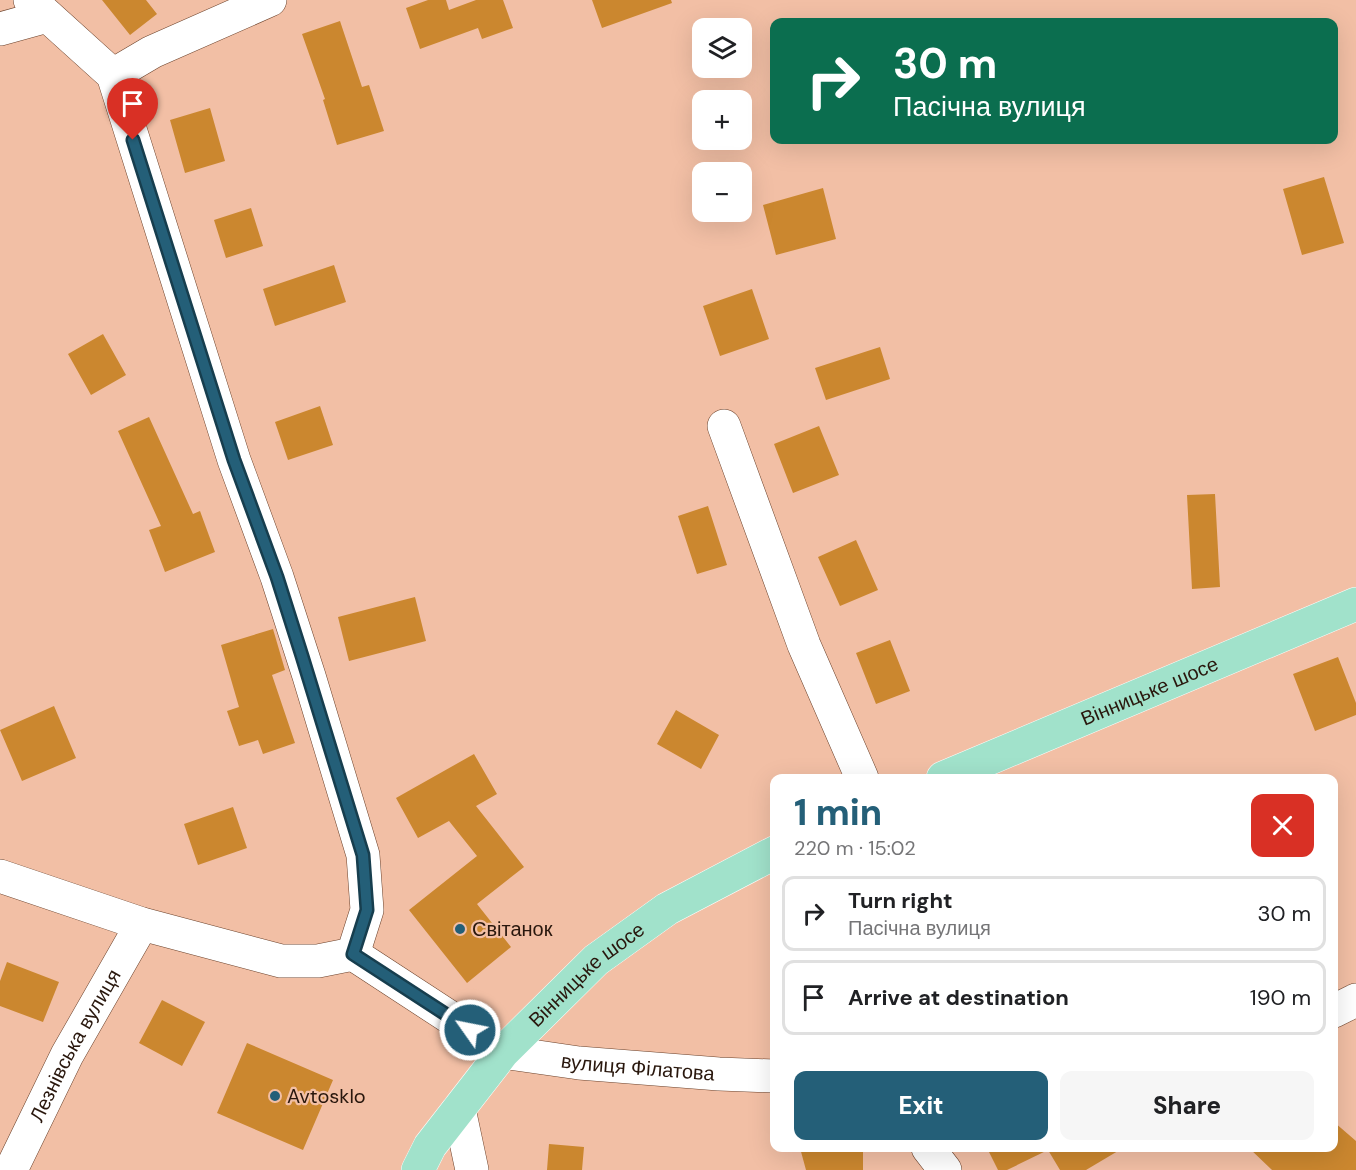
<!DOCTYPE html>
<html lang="en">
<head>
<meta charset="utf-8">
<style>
  :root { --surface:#fff; --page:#f6f6f6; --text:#202124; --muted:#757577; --line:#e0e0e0; --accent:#245f78 }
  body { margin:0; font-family:"DM Sans",sans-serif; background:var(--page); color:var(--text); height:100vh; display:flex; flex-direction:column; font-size:22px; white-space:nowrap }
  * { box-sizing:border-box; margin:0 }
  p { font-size:20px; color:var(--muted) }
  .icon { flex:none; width:33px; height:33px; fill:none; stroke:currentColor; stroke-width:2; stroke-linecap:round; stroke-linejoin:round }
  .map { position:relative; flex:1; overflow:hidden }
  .details { position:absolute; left:770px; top:774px; width:568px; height:378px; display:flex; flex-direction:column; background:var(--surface); border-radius:12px; box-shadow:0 6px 24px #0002 }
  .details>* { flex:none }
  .hud { position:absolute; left:770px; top:18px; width:568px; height:126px; border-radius:12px; box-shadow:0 6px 24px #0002; background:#0b6e4f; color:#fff; overflow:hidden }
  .buttons { position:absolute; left:692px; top:18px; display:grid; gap:12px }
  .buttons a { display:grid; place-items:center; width:60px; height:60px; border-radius:12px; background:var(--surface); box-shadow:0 6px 24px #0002; font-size:30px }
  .pin { position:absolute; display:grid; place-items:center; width:51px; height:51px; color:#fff; margin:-62px -26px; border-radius:50% 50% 50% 0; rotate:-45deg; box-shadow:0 0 6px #0007 }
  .pin .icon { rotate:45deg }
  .me { position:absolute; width:66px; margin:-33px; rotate:303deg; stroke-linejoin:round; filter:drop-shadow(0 0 4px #0008) }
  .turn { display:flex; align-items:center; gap:21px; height:126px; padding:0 24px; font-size:27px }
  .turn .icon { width:78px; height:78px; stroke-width:2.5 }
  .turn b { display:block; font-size:42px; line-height:51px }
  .round { display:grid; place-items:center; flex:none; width:63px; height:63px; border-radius:12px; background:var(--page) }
  .head { display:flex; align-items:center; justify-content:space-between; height:102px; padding:0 24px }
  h1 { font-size:36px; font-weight:800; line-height:45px; color:var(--accent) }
  .button { display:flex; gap:12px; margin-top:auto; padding:12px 24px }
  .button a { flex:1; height:69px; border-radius:12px; background:var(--accent); color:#fff; font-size:24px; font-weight:800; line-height:69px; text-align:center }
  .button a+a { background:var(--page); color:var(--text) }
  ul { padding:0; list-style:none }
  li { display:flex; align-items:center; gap:18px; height:75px; margin:0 12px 9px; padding:0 12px; border:3px solid var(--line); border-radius:12px }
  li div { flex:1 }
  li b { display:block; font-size:22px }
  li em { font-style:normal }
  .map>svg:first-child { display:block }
  .building { fill:#cb872f }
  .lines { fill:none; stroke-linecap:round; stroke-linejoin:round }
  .minor-casing { stroke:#6b412a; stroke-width:34 }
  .major-casing { stroke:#fff; stroke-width:34 }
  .minor { stroke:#fff; stroke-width:33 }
  .major { stroke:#a1e2cb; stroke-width:33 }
  .route-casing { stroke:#173e4e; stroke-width:15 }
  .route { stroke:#245f78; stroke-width:10 }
  .poi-dot { fill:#245f78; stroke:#f2bfa5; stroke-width:2 }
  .labels { text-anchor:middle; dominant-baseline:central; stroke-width:4.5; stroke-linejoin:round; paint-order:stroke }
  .street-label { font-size:20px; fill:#29170d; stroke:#f2bfa5 }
  .poi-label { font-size:20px; fill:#29170d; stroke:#f2bfa5; text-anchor:start }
</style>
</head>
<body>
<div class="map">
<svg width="1356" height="1170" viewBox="0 0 1356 1170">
  <rect width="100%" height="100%" fill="#f2bfa5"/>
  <path class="building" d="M102,0h44l11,14 -27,21z
    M428,0h18l3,10 27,-10h27l10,28 -31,11 -4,-11 -58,21 -14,-41z
    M592,0h79l1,3 -70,25z
    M340,21l22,66 7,-2 15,46 -47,14 -14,-45 2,-1 -23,-65z
    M210,108l15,53 -40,12 -15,-53z
    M1324,177l20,66 -42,12 -19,-66z
    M823,188l13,51 -60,16 -13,-50z
    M251,208l12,38 -37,12 -12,-38z
    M334,265l12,37 -71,24 -12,-37z
    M752,289l17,50 -49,17 -17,-50z
    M103,334l23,41 -35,20 -23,-41z
    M880,347l10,32 -64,21 -11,-32z
    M320,406l13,39 -45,15 -13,-38z
    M149,417l44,97 7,-3 15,41 -50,20 -16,-42 12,-4 -43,-95z
    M819,426l20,49 -46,18 -19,-49z
    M1215,494l5,93 -28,2 -5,-94z
    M708,506l19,59 -30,9 -19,-58z
    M856,540l22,50 -38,16 -22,-49z
    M415,597l11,44 -77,20 -11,-44z
    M273,629l12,41 -13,5 23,68 -32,11 -5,-14 -19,6 -12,-35 12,-4 -18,-62z
    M890,640l20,51 -34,13 -20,-51z
    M1338,657l18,46v12l-41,16 -22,-57z
    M54,706l22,52 -54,23 -22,-51z
    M676,710l43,25 -18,34 -44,-25z
    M474,754l23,40 -21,12 48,61 -47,37 34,43 -44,36 -58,-73 68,-54 -28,-35 -31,17 -22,-40z
    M233,807l14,41 -49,17 -14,-41z
    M7,962l52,20 -16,40 -43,-16v-25z
    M162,1000l43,22 -23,44 -43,-23z
    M247,1043l86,37 -30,70 -86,-37z
    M1334,1122l22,19v29h-84l-23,-22h85z
    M549,1144l35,3 -2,23h-35z
    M800,1148h63v22h-57z
    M987,1148h136l-37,22h-26l-12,-20 -41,20h-9z"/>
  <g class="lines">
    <defs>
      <g id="minor">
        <path d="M0,29l47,-13"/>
        <path d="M113,75l39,-23 118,-52"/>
        <path d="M724,426l80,219 58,133"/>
        <path d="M0,876l142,48 139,37h37l35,-7 14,-44 -4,-55 -54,-179 -32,-99 -43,-117 -121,-385 -83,-75"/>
        <path id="s1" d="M353,954l150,98 76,11 140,11 55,2"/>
        <path d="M1334,1011l22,-11"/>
        <path d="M459,1109l13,61"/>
        <path d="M928,1148l17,22"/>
        <path id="s2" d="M11,1170l56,-115 75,-131"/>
      </g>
      <g id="major">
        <path id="s3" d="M943,778l413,-174"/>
        <path id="s4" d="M418,1170l12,-24 73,-94 93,-92 71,-51 107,-56"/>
      </g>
    </defs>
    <use href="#minor" class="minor-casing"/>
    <use href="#major" class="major-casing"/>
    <use href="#minor" class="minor"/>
    <use href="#major" class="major"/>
  </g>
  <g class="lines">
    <defs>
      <path id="route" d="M133,140l101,320 43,117 25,79 61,199 4,55 -14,44 117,76"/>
    </defs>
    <use href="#route" class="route-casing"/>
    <use href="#route" class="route"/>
  </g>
  <g class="poi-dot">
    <circle cx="460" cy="929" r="6"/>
    <circle cx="275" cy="1096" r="6"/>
  </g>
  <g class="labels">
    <g class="street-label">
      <text stroke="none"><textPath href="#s3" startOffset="224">Вінницьке шосе</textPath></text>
      <text stroke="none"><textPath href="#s4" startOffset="260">Вінницьке шосе</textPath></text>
      <text stroke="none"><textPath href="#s2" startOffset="140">Лезнівська вулиця</textPath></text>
      <text stroke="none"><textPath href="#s1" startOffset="315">вулиця Філатова</textPath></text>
    </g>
    <g class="poi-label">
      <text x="472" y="929">Світанок</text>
      <text x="287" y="1096">Avtosklo</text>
    </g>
  </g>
</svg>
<div class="buttons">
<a><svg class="icon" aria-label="layers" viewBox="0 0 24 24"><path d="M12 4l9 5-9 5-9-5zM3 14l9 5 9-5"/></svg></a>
<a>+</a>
<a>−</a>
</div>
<div class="pin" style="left:133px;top:140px;background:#d93025"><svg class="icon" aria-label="arrive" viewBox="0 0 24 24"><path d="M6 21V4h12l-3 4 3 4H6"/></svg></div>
<svg class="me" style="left:470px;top:1030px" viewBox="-20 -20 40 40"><circle r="17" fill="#245f78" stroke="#fff" stroke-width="3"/><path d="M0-11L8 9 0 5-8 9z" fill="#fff"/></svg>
<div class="hud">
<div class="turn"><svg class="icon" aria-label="right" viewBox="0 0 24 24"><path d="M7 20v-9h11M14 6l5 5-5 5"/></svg><div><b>30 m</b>Пасічна вулиця</div></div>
</div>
<section class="details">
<div class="head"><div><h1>1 min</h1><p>220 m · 15:02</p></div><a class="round" style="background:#d93025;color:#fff"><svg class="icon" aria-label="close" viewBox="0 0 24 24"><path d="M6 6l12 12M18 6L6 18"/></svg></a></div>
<ul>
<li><svg class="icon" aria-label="right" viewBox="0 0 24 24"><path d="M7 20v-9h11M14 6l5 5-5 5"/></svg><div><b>Turn right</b><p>Пасічна вулиця</p></div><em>30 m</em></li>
<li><svg class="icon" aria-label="arrive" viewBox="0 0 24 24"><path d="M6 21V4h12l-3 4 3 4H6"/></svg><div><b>Arrive at destination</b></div><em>190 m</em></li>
</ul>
<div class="button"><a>Exit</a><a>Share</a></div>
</section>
</div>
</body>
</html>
